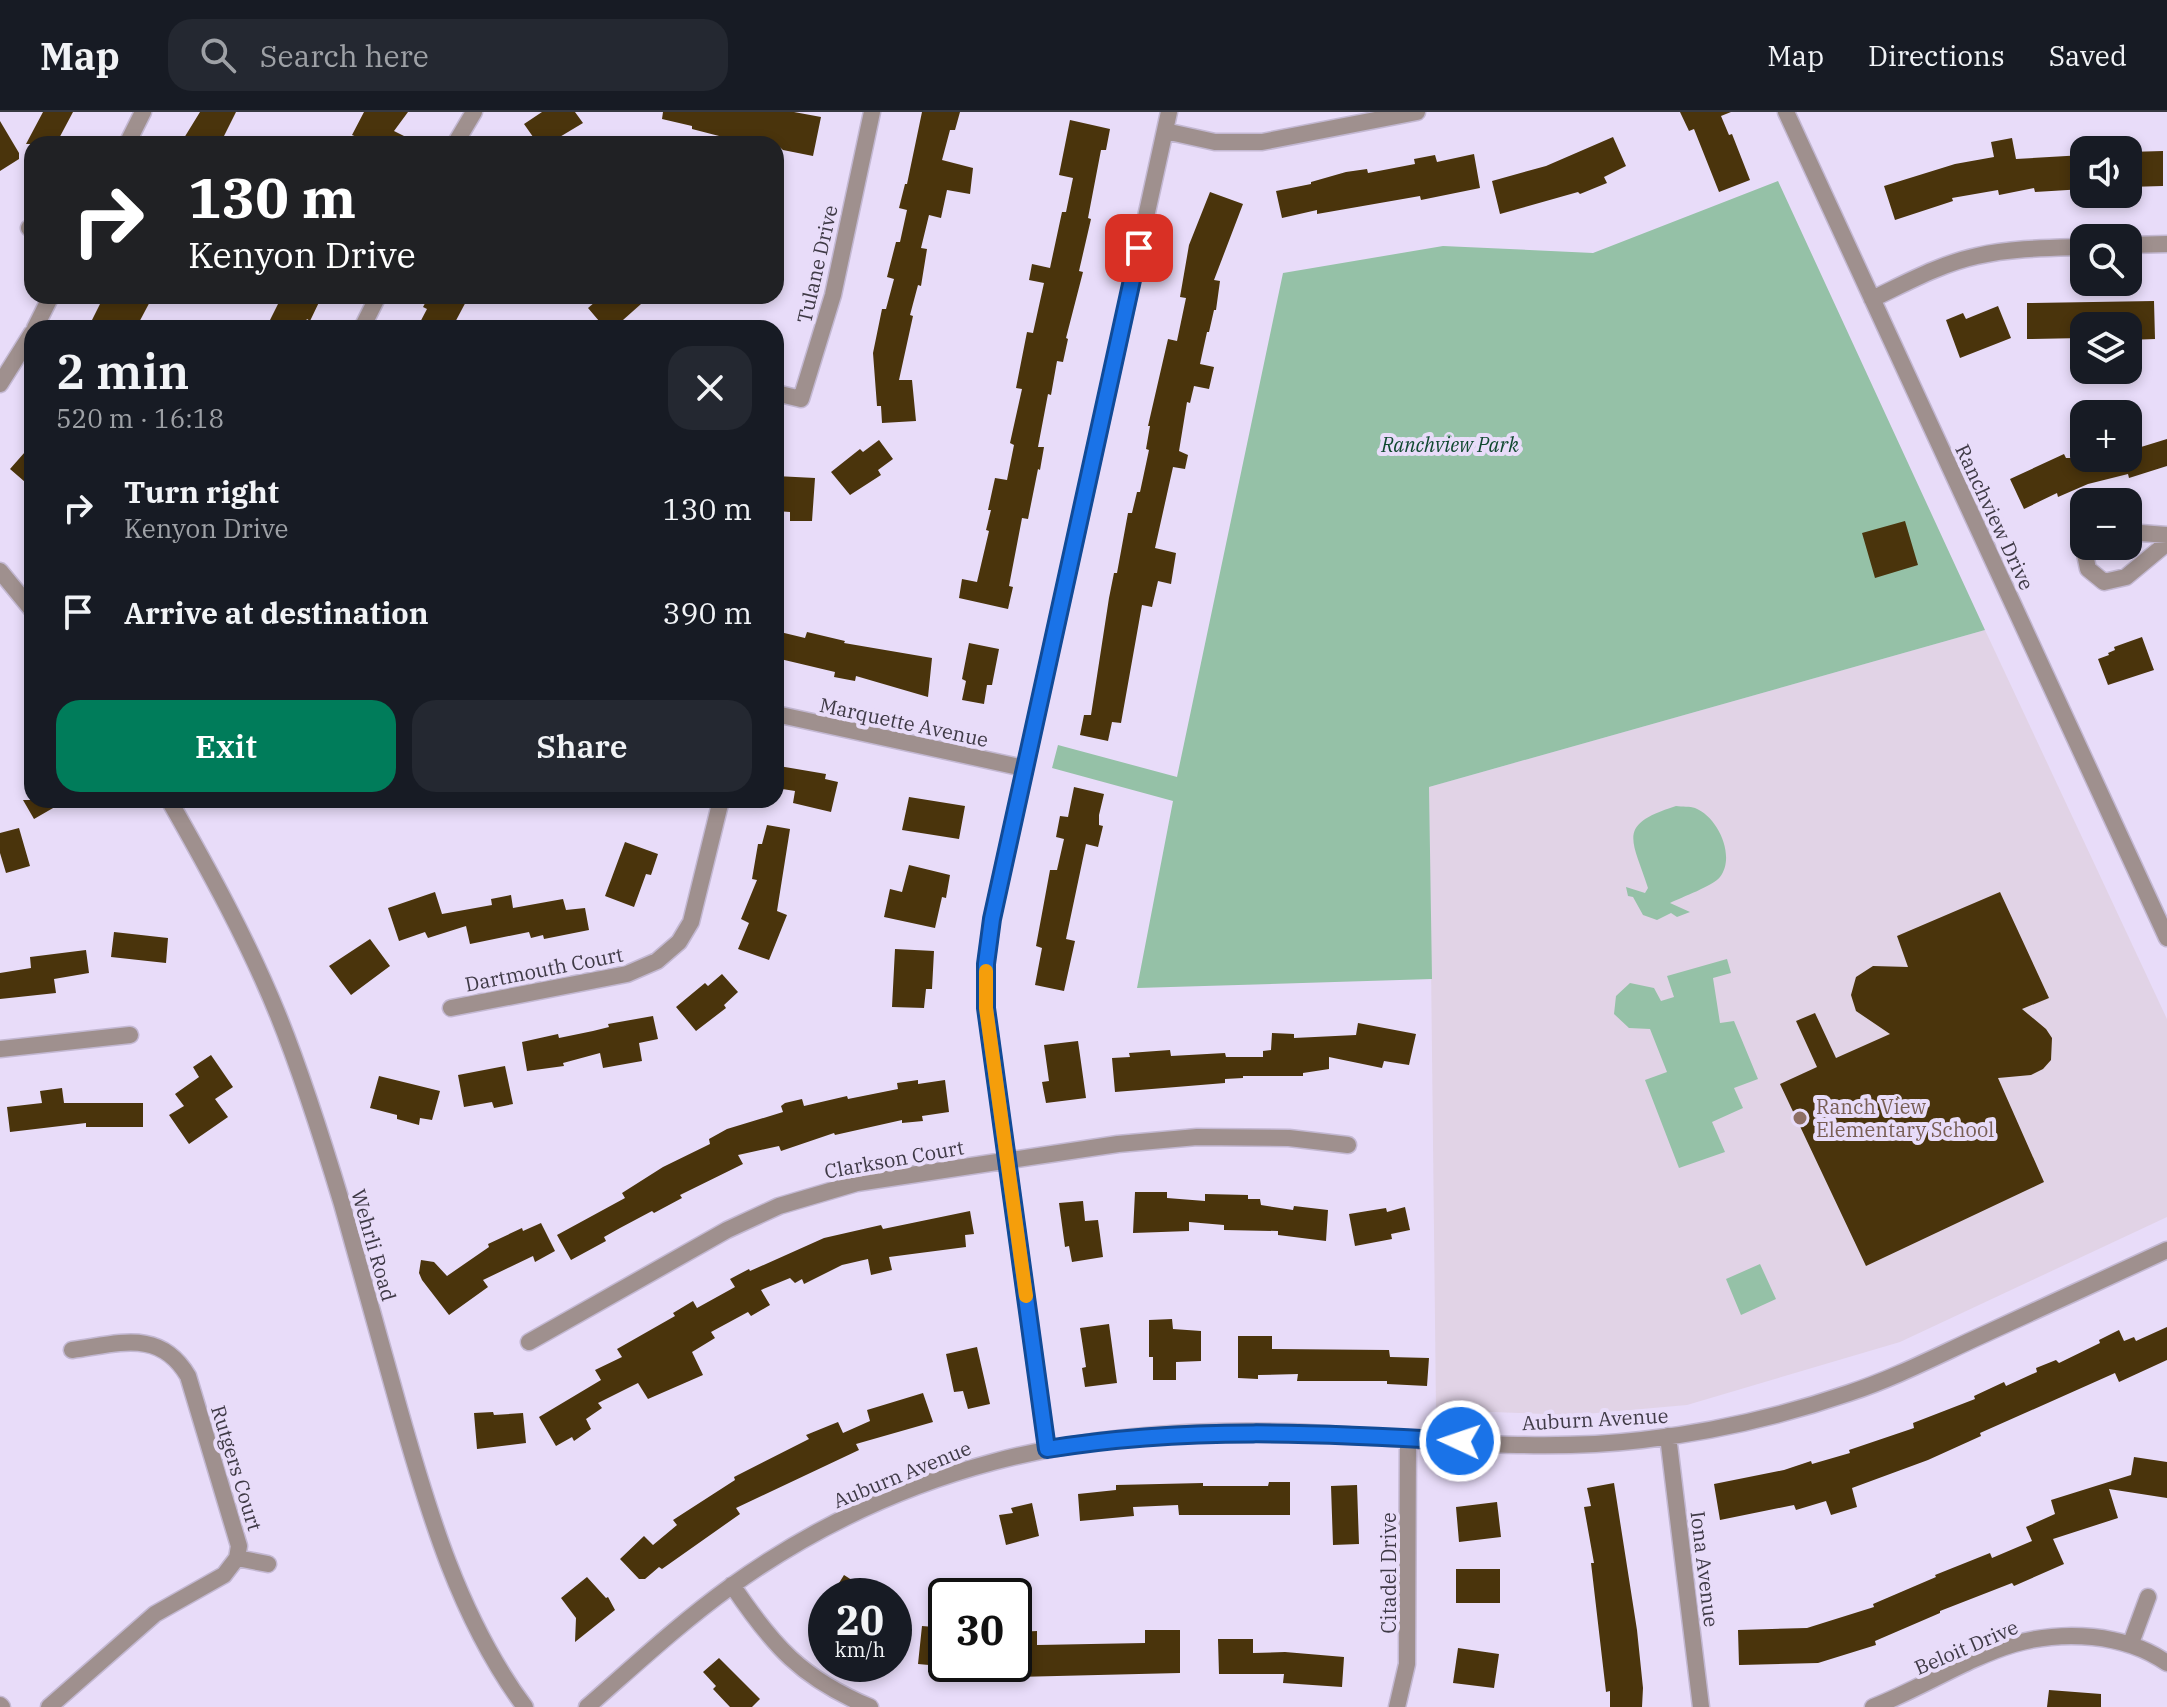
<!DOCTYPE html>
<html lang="en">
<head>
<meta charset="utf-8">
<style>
  :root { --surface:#171b24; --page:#242831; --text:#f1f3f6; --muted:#9ea1a6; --line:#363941; --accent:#007c5a }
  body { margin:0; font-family:"IBM Plex Serif",serif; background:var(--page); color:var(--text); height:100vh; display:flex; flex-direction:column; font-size:30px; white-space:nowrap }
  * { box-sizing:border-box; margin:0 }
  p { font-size:26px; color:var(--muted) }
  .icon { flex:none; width:44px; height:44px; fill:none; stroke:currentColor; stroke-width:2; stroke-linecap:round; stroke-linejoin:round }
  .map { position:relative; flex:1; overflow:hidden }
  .side { position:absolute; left:24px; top:208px; width:760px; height:488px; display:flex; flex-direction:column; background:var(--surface); border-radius:24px; box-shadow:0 4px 12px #0003 }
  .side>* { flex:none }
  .hud { position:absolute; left:24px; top:24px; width:760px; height:168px; border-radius:24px; box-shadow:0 4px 12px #0003; background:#202124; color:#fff; overflow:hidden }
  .fabs { position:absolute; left:2070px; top:24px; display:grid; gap:16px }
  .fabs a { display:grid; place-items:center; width:72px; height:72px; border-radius:16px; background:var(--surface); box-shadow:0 4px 12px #0003; font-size:40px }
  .speed { position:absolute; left:808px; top:1466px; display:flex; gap:16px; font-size:40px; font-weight:700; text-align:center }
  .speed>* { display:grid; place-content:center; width:104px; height:104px; border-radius:50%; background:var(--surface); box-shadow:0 4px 12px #0003; line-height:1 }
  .speed small { font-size:20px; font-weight:400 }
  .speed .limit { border:4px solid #111; border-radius:12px; background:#fff; color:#111 }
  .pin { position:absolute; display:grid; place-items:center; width:68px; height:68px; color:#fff; margin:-34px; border-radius:16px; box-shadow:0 4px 12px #0006 }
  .me { position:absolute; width:88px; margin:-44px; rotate:273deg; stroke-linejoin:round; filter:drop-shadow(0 0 6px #0008) }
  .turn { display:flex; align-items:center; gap:28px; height:168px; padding:0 32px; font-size:36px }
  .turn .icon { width:104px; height:104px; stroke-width:2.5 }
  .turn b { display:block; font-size:56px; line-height:68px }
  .round { display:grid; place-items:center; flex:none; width:84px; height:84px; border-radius:24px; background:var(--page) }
  .overview { display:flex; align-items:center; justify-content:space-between; height:136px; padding:0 32px }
  h1 { font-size:48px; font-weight:600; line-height:60px }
  .action { display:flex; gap:16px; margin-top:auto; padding:16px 32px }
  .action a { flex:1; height:92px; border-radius:24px; background:var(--accent); color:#fff; font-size:32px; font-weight:600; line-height:92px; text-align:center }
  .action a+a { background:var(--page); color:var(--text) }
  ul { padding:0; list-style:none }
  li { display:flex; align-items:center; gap:24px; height:104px; padding:0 32px }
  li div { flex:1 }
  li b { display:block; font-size:30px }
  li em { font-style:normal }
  header { display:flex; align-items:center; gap:48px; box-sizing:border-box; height:112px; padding:0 40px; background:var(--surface); border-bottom:2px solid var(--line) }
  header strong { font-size:38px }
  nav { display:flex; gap:44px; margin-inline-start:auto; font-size:28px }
  .search { width:560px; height:72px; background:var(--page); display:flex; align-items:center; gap:20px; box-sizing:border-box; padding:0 28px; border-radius:24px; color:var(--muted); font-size:30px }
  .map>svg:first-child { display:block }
  .education { fill:#e1d3e6 }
  .green { fill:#95c1a7 }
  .building { fill:#4a340c }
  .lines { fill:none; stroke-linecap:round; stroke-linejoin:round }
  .minor-casing { stroke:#c3b8d2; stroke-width:19 }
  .tertiary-casing { stroke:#c3b8d2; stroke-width:19 }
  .minor { stroke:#9f908e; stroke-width:16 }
  .tertiary { stroke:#9f908e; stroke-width:16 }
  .route-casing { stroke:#114b97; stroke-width:20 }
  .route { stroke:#1a73e8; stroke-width:14 }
  .slow { stroke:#f59e0b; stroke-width:14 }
  .education-dot { fill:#8d6e63; stroke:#e8dcf9; stroke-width:3 }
  .labels { text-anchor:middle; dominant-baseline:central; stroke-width:8; stroke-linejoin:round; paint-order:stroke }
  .street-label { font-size:20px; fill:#3f3a46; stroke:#e8dcf9 }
  .park-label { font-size:20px; font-style:italic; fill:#10492f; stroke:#e8dcf9 }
  .education-label { font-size:20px; fill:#785e54; stroke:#e8dcf9; text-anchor:start }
</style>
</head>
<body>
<header>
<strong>Map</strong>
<div class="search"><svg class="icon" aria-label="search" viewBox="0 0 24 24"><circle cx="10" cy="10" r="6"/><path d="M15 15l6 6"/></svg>Search here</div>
<nav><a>Map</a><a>Directions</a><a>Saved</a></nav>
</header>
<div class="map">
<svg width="2167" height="1595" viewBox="0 0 2167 1595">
  <rect width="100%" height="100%" fill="#e8dcf9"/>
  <path class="education" d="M1985,518l182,389v198l-267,125 -213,63 -113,10 -138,-5 -7,-623z"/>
  <path class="green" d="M1778,69l207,449 -556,157 3,192 -295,9 36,-187 -121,-33 6,-23 119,32 106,-504 160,-27 150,7z
    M1676,694c6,1 14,0 19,2 23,9 41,48 25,69 -7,9 -38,20 -50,26l20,9 -13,5 -6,-4 -14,7 -14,-5 -10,-18 -5,-1 -2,-9 19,6 3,-5c-16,-50 -32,-63 28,-82z
    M1727,847l4,14 -18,5 7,45 14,-2 24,58 -24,9 9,20 -31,14 13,30 -46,16 -34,-88 22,-8 -17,-43 -21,-1 -15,-14 2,-18 14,-13 24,5 7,13 13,-4 -7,-21z
    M1760,1152l16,35 -35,16 -15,-36z"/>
  <path class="building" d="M43,0h30l-17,32h-30z
    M200,0h36l-16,32h-26l-10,-6z
    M364,0h44l-14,19 26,13h-64l3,-6 -7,-3z
    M542,0h33l8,11 -35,21h-10l-14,-20z
    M663,0h131l27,5 -8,39 -30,-6 -7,-6 -26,-3v3l-58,-15v-3l-30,-7z
    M922,0h38l-5,18h-5l-8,30 31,8 -3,26 -23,-4 -6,28 -12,-3 -8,33 6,1 -6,37 -3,-1 -8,30 3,1 -14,64h13l4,41 -34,2 -1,-17h-4l-4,-53 9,-44h4l8,-30 -7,-2 9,-35h4l7,-32 -8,-2 6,-24h2z
    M1680,0h51l-10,4 8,19 3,-1 18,46 -31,12 -25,-63 -5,2z
    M1070,8l40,9 -4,21h-5l-13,68 3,1 -12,52 4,1 -17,66 2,1 -5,23 -6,-1 -6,34 -3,-1 -10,53h6l-4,23 -2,-1 -10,50 -6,-1 -13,68 4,1 -5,22 -49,-11 3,-19 15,3 12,-51 -3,-1 5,-20h-3l7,-32 12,2 7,-35 -4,-2 12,-54 -6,-1 11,-56 6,1 11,-50 -15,-3 3,-16 18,4 12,-56h4l7,-34 -14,-3z
    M0,9l19,32v6l-19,12z
    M1613,25l13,29 -22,11 3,6 -27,11 -2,-2 -78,22 -8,-33 54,-15z
    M2012,26l4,21 68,-4v34l-49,3 -1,-4 -35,7 -1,-5 -46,8 1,3 -58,19 -11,-34 71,-22 39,-7 -3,-15z
    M2163,39v35l-35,1v-35z
    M1474,42l6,34 -59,12 -1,-4 -103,18v-4l-35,8 -6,-27 35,-7v-2l35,-10 21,-3 1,4 47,-9 -1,-5 21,-4 2,7z
    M1210,80l33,12 -29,76 6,1 -4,29h-2l-5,22h-2l-7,32 14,3 -5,22 -15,-3 -4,17 -3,-1 -8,49 9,4 -3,14 -12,-2 -18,81 21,5 -5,31 -13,-3 -6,26 -10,-2 -21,118 -9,-1 -4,19 -28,-6 4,-20h7l18,-117 5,-25h3l11,-60h4l5,-21h3l9,-42 -3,-1 4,-23h-2l20,-87 9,2 9,-43 -6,-1 9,-52z
    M104,184h49l-17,32h-48z
    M282,184h40l-12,25 -3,-2 -5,9h-36z
    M429,184h40l-17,32h-35l10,-19 -4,-2z
    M602,184h48l-36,32h-9l-17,-20z
    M2154,189l1,38 -27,1v-14h-45v12l-56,1v-36z
    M1998,194l13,32 -51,20 -14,-38 17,-7 3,6z
    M2167,327v27l-38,12 -1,-4 -40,10 -30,13 -1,-4 -33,16 -14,-30 54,-25 2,4h62v-7z
    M879,328l14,19 -15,11 3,5 -31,20 -19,-23 29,-23 3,3z
    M32,332v44l-22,-19z
    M776,364l39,2 -3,43h-22v-9l-14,-1z
    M1905,409l13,44 -43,13 -13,-45z
    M776,519l29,7 2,-6 38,9 -1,2 88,15 -4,39 -72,-21 -1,5 -21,-4 1,-5 -59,-14z
    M2142,525l12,33 -46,15 -10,-26 11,-4 -1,-2 7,-3 -1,-3z
    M969,531l30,6 -7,36h-5l-3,19 -22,-4 4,-19 -4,-2z
    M779,654l47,8 -1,5 13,3 -7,30 -38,-9 2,-12 -19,-3z
    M1074,675l30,7 -5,21v10l4,1 -5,21 -12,-3 -20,95 9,2 -11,50 -29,-6 7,-37 -6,-2 14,-76h7l7,-31 -8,-2 4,-21 8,1z
    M909,685l56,9 -6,33 -57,-9z
    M23,688h44l-33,19z
    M767,713l23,4 -13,82 10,4 -18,45 -31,-11 11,-26 -8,-4 16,-39 -5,-1 6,-35h4z
    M19,716l11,38 -24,7 -6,-20v-20z
    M625,730l33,12 -7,21 -5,-1 -12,33 -29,-11z
    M909,753l41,10 -4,23 -4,-1 -7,31 -51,-11 6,-28 12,3z
    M435,780l7,22 50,-9 -1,-6 20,-4 2,13 50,-9 3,11 19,-2 4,22 -45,9 -1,-4 -12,3 -2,-6 -59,12 -4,-18 -38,12 -3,-6 -26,9 -11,-33z
    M2000,780l49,106 -27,11 24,20 6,9 -1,22 -8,9 -12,6 -33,3 46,104 -178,84 -86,-182 37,-17 -21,-46 19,-8 21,45 54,-24 -34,-23 -5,-16 5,-18 17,-11 35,1 -11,-31z
    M114,820l54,6 -2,25 -55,-6z
    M370,827l20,27 -39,29 -22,-29z
    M895,837l39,2 -2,38h-6l-2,19 -32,-1z
    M86,838l3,23 -35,6 2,14 -56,6v-26l31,-5 -1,-11z
    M722,862l16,18 -14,13 2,3 -30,23 -20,-24 29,-24 3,3z
    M653,904l5,23 -19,4 3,18 -39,7 -3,-15 -37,10 1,3 -37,5 -5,-29 36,-8 1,4 34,-7 16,-4 -1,-3z
    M1358,911l58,11 -7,31 -25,-4 -2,7 -53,-11v12l-26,4v3h-60v2l-18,1v4l-110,9 -3,-34 18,-1 -1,-4 41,-3 1,6 54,-3 1,4h37v-6l8,-1 1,-17 22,1v4l62,-3z
    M1078,929l8,57 -40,5 -4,-21 7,-1 -5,-36z
    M211,943l22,32 -18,12 13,18 -39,27 -20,-29 15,-9 -9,-12 24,-17 -6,-10z
    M505,954l8,38 -19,4 -2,-6 -28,5 -6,-32z
    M379,964l61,15 -8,29 -12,-2 -1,7 -22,-6v-4l-27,-7z
    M918,968v4l27,-4 4,32 -27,4 1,5 -21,2v-3l-67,15 -1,-2 -53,18 -2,-5 -41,9 5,9 -63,31 2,3 -28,15 -2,-2 -32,17 -16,9 2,4 -35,19 -14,-25 68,-37 -3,-5 41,-26 47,-23 -1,-5 18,-10 56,-17 -2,-6 4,-3 17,-4 2,7 43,-10 1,3 50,-10 -1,-6z
    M62,976l2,15h79v24h-57v-4l-76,9 -3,-25 35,-4 -2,-12z
    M1135,1080h32v6l38,3v-7l43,1v4h12l1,6 32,5 1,-4 34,4 -2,31 -48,-6v-4l-54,-1v-5l-35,-3v9l-56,2z
    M1083,1089l2,20 13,-1 5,37 -31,5 -3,-16 -4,1 -6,-44z
    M1405,1095l5,23 -19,4 1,5 -37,7 -6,-32 37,-6 1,4z
    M970,1099l4,23 -9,1 1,12 -77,10 3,13 -21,5 -3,-16 -26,6 -38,19 -2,-5 -7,4 -5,-5 -29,12 9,15 -19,11 -3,-4 -37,20 4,6 -23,14 11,23 -55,24 -10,-16 -40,20 4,5 -16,11 5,10 -17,12 -2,-4 -16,9 -17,-29 62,-37 -6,-10 27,-13 -5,-8 58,-33 -2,-3 20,-12 4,7 38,-21 -5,-8 19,-10 1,2 74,-33 57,-13 2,4z
    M541,1111l14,28 -20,11 -2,-6 -50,24 5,7 -39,28 -27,-35 -3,-7 2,-13 13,2 13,14 42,-29 -1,-3 34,-16 1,3z
    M1172,1207l1,10 28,2v30l-25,1v18h-23v-23h-4v-37z
    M1109,1212l8,59 -32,4 -3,-19 4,-1 -6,-39z
    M2167,1215v33l-48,22 -4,-9 -135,60 1,3 -53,24 -76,28 5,19 -26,8 -5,-14 -30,9 -2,-5 -74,15 -6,-36 70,-14 27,-9 1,3 38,-11 -1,-3 65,-22 -1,-5 62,-24 -1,-3 30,-14 2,4 31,-14 -1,-4 20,-8 3,3 41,-20 -1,-3 20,-10 5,11 10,-4 2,4z
    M1238,1224h34v13l117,1 1,7 39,1 -2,28 -40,-2v-3h-90l1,-7 -40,1v4l-20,-1z
    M977,1235l13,57 -22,5 -5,-18 -9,1 -8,-38z
    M923,1281l10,29 -77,22 3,6 -123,58 4,6 -78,55 -3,-2 -14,12h-6l-19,-20 24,-23 9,9 24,-20 -4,-5 62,-40 -1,-3 75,-38 -3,-4 32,-13 5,11 27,-12 -3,-11z
    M493,1300l1,3 29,-2 3,30 -49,6 -3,-36z
    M2134,1345l33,5v36l-58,-9 9,29 -65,21 11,25 -50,22 -2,-3 -72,28v2l-65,28 1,4 -58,18 -79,2 -1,-35 69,-2 67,-21 -1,-3 63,-27 -1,-2 55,-22 2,5 40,-17 -6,-14 29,-13 -4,-14 80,-25z
    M1269,1370h21v33h-111l-1,-10 -45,2 1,9 -54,5 -2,-27 38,-4v-5l87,-2v3h65z
    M1614,1371l23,147 6,58 -1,19h-32v-16l-4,1 -15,-129h3l-10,-56 7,-1 -4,-18z
    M1357,1373l2,59 -26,1 -2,-59z
    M1497,1390l4,35 -42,5 -3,-35z
    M1032,1391l7,33 -33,9 -7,-30 14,-2 -2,-5z
    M1456,1457h44v34h-44z
    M844,1463l33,21h-46z
    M587,1465l19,21 2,-1 7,13 -40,32 1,-24 -15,-20z
    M922,1514l24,2v46l-18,-2 1,-7 -11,-1z
    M1145,1518h35v43l-164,4v-6h-2v-39l23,-1v14l108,-2z
    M1218,1527h35v14l32,-1 59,5 -2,30 -59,-4 1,-9h-65z
    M1458,1536l41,6 -5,34 -41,-5z
    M719,1546l41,41 -8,8h-22l-17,-18 3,-3 -13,-14z
    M2049,1578l52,4v13h-54z"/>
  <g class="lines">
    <defs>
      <path id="minor" d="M1786,0l381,826
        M1165,19l50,11h47l155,-30
        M127,32l16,-32
        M455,32l19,-32
        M29,116l3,1
        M2128,133l39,-1
        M1872,187c34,-16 68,-35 105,-43 35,-8 71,-8 107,-9
        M35,216l16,-32
        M362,216l16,-32
        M0,272l32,-51
        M776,281l25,6 32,-104 39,-183
        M2128,420l39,3
        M2086,434l-2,3 4,20 16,13 22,-5 41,-34
        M776,602l248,54
        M451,896l176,-34 30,-13 22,-19 12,-20 30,-122
        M0,937l130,-14
        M529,1230l198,-112 52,-24 78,-23 261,-39 79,-7 92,1 59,7
        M1668,1324l33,271
        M1047,1337l-61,-441v-44l6,-45 177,-807
        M237,1446l31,6
        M732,1473c41,61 69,93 138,122
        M2131,1531l17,-46
        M0,1593l2,2
        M49,1595l106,-93 69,-39 13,-17 2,-12 -51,-170c-28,-48 -70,-32 -116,-26
        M587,1595c47,-41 93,-84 143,-120 168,-121 350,-161 555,-155 118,4 239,22 357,8 70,-8 140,-24 207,-47 43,-14 84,-35 125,-54 64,-30 129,-59 193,-89
        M1397,1595l10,-43 1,-226
        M1873,1595c47,-18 94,-49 141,-63 49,-14 110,-11 153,19"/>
      <path id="tertiary" d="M0,459l32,39
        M169,688c40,70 79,141 109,215 25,62 45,126 64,189 19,68 38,136 57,204 29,103 61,212 126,299"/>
    </defs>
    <use href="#minor" class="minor-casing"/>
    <use href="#tertiary" class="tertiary-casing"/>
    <use href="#minor" class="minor"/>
    <use href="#tertiary" class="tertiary"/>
  </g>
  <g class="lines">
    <defs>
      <path id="route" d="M1139,136l-147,671 -6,45v44l61,441c138,-23 275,-16 413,-8"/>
    </defs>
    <use href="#route" class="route-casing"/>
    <use href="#route" class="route"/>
    <path class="slow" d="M986,859v37l40,288"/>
  </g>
  <circle class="education-dot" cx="1800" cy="1006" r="8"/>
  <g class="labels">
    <g class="street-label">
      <text transform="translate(817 152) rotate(-77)">Tulane Drive</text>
      <text transform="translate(1995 405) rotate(65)">Ranchview Drive</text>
      <text transform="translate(904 610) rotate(12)">Marquette Avenue</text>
      <text transform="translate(544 857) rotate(-11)">Dartmouth Court</text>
      <text transform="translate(894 1047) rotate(-10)">Clarkson Court</text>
      <text transform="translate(374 1133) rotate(74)">Wehrli Road</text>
      <text transform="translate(1595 1307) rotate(-3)">Auburn Avenue</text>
      <text transform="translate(237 1356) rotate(73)">Rutgers Court</text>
      <text transform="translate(902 1362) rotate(-22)">Auburn Avenue</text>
      <text transform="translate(1705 1457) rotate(83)">Iona Avenue</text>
      <text transform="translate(1388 1461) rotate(-90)">Citadel Drive</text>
      <text transform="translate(1966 1535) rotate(-23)">Beloit Drive</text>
    </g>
    <g class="park-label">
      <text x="1450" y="332">Ranchview Park</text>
    </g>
    <g class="education-label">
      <text x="1816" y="994">Ranch View<tspan x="1816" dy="23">Elementary School</tspan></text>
    </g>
  </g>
</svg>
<div class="fabs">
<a><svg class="icon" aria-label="sound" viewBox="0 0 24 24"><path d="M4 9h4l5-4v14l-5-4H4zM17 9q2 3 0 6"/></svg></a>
<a><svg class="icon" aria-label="search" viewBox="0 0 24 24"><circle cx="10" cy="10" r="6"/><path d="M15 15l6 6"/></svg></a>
<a><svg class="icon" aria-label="layers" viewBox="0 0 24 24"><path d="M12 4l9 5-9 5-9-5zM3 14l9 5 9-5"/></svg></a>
<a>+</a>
<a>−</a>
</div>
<div class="speed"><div>20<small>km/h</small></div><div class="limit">30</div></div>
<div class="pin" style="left:1139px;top:136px;background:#d93025"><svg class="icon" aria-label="arrive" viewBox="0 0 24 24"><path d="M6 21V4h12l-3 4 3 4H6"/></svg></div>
<svg class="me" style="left:1460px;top:1329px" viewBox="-20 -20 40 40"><circle r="17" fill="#1a73e8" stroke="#fff" stroke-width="3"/><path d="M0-11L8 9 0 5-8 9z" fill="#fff"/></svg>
<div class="hud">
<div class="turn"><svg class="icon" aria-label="right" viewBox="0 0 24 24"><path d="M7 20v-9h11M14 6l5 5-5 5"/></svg><div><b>130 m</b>Kenyon Drive</div></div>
</div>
<section class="side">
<div class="overview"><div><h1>2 min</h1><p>520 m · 16:18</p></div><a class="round"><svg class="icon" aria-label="close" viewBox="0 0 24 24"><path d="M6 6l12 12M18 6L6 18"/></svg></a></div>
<ul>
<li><svg class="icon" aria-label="right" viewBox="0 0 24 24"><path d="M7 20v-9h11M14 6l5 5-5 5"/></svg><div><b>Turn right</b><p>Kenyon Drive</p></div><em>130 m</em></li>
<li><svg class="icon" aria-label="arrive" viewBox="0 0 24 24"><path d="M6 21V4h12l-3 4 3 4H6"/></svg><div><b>Arrive at destination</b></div><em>390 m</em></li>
</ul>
<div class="action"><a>Exit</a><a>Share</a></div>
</section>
</div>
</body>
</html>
